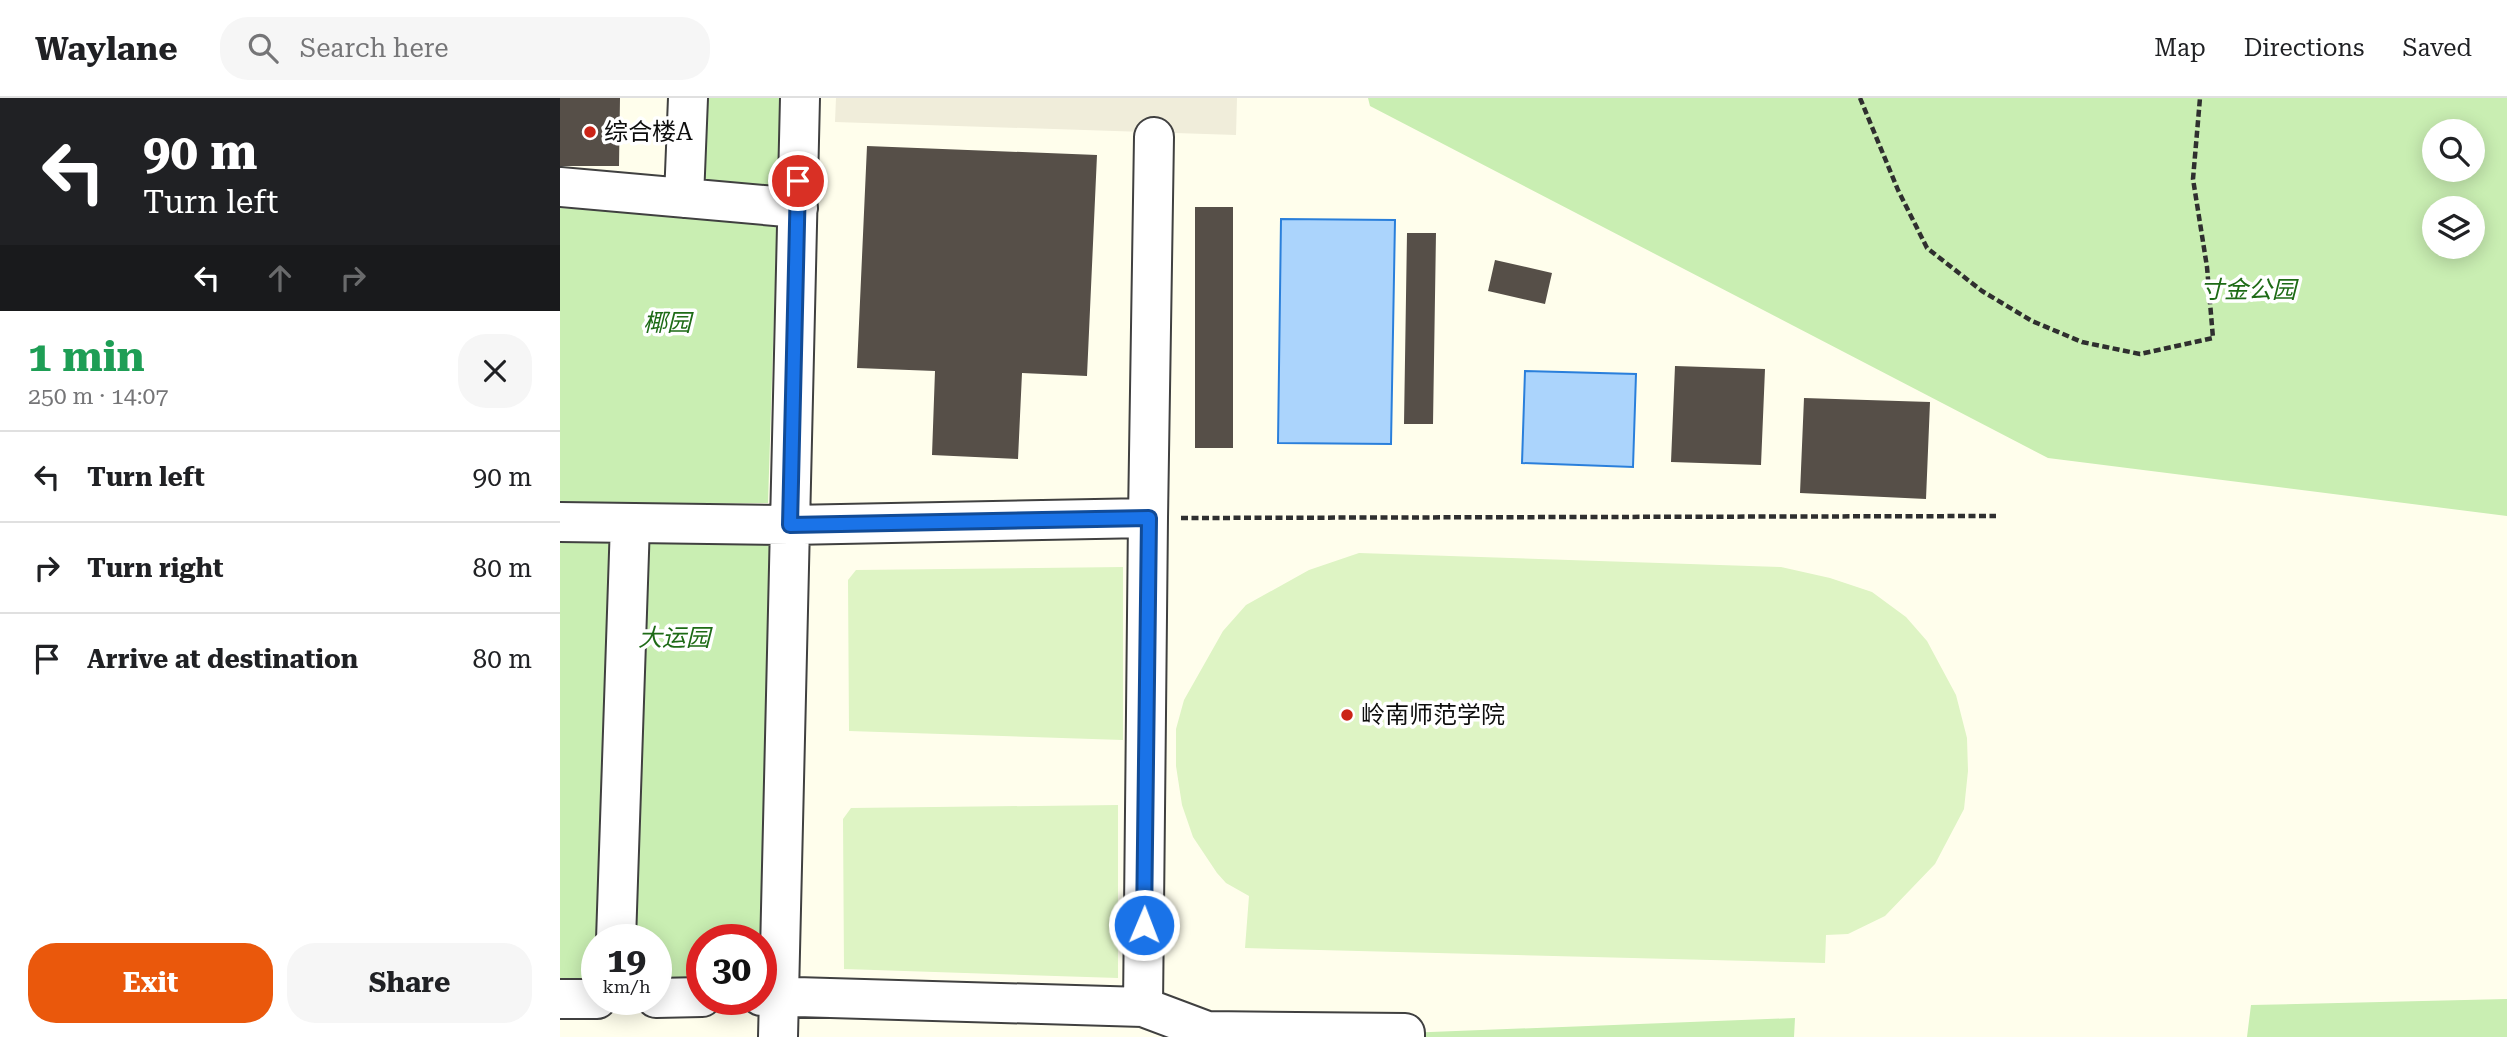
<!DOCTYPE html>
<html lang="en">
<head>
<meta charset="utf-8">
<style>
  :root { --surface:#fff; --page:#f6f6f6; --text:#202124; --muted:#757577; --line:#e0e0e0; --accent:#ea580c }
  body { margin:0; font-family:"Roboto Serif","Noto Sans SC",serif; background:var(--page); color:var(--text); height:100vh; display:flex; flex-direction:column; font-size:26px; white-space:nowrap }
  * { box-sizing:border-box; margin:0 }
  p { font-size:23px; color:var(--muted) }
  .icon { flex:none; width:38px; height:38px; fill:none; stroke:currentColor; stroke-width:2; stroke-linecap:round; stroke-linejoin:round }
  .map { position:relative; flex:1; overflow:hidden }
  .sheet { display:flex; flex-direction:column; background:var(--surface); width:560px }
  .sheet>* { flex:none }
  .banner { background:#202124; color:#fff; overflow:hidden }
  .tools { position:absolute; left:1862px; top:21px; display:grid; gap:14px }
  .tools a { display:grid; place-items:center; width:63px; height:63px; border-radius:50%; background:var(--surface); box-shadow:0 4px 18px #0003; font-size:35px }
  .speed { position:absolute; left:21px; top:826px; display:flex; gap:14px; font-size:35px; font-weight:700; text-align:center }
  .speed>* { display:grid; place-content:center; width:91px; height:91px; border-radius:50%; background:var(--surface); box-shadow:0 4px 18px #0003; line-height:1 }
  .speed small { font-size:18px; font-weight:400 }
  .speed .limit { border:10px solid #d22; background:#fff; color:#111 }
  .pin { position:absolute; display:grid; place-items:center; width:60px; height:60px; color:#fff; margin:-30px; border:4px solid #fff; border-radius:50%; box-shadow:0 2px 7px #0007 }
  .me { position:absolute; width:77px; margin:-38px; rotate:1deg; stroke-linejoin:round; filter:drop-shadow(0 0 5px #0008) }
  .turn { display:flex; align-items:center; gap:24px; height:147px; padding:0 28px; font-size:32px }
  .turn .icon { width:91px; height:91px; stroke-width:2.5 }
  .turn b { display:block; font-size:49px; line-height:60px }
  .lanes { display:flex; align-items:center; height:66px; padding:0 28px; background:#0003; justify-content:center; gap:35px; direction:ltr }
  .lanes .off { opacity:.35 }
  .round { display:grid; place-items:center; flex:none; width:74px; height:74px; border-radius:28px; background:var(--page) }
  .summary { display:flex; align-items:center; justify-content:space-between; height:119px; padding:0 28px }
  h1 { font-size:42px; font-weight:700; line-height:52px; color:#1e9e55 }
  .cta { display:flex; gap:14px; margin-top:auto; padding:14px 28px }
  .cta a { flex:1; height:80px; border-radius:28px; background:var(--accent); color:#fff; font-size:28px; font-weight:700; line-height:80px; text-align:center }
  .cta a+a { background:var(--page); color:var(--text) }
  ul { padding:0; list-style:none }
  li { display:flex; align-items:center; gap:21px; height:91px; padding:0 28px; border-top:2px solid var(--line) }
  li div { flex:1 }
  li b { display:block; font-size:26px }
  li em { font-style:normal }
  header { display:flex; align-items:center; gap:42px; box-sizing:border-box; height:98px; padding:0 35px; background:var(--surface); border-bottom:2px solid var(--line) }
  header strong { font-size:33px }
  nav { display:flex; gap:38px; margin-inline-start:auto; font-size:24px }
  .search { width:490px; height:63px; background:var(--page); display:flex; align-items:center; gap:18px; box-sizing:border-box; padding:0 24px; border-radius:28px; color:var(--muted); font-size:26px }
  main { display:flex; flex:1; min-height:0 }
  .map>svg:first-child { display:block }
  .green { fill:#c9eeb2; fill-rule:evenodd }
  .pitch { fill:#def4c4 }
  .plaza { fill:#f0edda }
  .water { fill:#abd4fc; stroke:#2a7fdb; stroke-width:2 }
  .building { fill:#564f48 }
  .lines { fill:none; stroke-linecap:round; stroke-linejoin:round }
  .minor-casing { stroke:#404040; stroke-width:42 }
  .path { stroke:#2f2f2f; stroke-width:4.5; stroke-dasharray:7 3.5; stroke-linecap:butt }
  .minor { stroke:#fff; stroke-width:38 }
  .route-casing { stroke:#114b97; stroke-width:18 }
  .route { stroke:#1a73e8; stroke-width:12 }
  .poi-dot { fill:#cb2417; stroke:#fff; stroke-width:2.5 }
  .labels { text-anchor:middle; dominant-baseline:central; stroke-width:7; stroke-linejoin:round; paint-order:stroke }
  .poi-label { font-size:24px; fill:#0d0d0d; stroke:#fff; text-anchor:start }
  .park-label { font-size:24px; font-style:italic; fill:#1e6b16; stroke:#fff }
</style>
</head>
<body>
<header>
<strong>Waylane</strong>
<div class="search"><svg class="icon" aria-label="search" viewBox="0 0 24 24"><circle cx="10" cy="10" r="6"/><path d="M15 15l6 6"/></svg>Search here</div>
<nav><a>Map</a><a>Directions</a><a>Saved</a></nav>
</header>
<main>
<section class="sheet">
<div class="banner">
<div class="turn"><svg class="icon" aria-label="left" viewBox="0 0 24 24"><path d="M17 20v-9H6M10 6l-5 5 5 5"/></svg><div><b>90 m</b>Turn left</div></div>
<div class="lanes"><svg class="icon" aria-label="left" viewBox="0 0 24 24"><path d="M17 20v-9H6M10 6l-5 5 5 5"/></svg><svg class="icon off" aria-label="ahead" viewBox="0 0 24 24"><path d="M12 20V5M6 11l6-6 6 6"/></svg><svg class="icon off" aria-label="right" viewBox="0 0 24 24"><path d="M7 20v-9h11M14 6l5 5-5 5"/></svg></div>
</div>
<div class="summary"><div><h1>1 min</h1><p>250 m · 14:07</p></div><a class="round"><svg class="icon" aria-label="close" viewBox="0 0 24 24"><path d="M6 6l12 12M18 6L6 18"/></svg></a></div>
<ul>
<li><svg class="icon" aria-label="left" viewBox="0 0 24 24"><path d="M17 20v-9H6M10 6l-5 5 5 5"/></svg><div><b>Turn left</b></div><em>90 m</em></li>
<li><svg class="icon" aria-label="right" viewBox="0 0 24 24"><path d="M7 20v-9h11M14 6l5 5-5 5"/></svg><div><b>Turn right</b></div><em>80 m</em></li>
<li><svg class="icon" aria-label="arrive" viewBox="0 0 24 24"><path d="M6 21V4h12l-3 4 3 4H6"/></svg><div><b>Arrive at destination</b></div><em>80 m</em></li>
</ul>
<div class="cta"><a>Exit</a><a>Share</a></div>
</section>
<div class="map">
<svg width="1947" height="939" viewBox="0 0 1947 939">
  <rect width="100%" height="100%" fill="#fffeec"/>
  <path class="green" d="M128,0h112l-2,110 -114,-10z
    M808,0h1139v418l-459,-58 -678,-352zM1874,33h39v39h-39zM1874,110h39v39h-39z
    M0,110l217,12 -9,283 -208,2z
    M0,424l230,3 -29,415h-59v57h-46v-57h-59v58l-37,1z
    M1947,901v38h-260l4,-32z
    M1235,920l-1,19h-389v-4z"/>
  <path class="pitch" d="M799,455l422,14 49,11 42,14 34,25 21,24 29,54 11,43 1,33 -4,38 -29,55 -50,52 -37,18 -22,1 -1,28 -580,-15 4,-52 -23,-13 -9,-10 -24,-36 -11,-32 -6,-39v-37l8,-29 39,-69 23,-26 63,-35z
    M563,469v173l-274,-9 -1,-151 8,-10z
    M558,707v173l-274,-9 -1,-150 8,-11z"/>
  <path class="plaza" d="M276,0h401l-1,37 -401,-13z"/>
  <path class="water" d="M721,121l114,1 -4,224 -113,-1z
    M965,273l111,3 -3,93 -111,-4z"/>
  <path class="building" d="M0,0h60l-1,68h-59z
    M307,48l230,9 -10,221 -65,-3 -4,86 -86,-4 3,-84 -78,-3z
    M635,109h38v241h-38z
    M847,135h29l-3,191h-29z
    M935,162l57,13 -7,31 -57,-13z
    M1115,268l90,3 -4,96 -90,-3z
    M1244,300l126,4 -4,97 -126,-6z"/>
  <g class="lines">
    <defs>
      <path id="minor" d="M0,89l238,21
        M124,100l4,-100
        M588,420l6,-381
        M0,424l230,3 358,-7 -5,489 -382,-11
        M56,842l14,-417
        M96,900l46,-1
        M0,901h37
        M583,909l64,24 198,2v4
        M218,939l22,-939"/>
    </defs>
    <use href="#minor" class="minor-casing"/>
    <path class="path" d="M1300,0l38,92 29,58 55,43 50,30 50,21 58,12 73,-16 -6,-71 -14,-88 7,-81
      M621,420l815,-2"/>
    <use href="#minor" class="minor"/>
  </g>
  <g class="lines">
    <defs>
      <path id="route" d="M238,83l-8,344 359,-7 -5,407"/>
    </defs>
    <use href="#route" class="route-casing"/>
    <use href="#route" class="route"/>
  </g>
  <g class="poi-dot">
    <circle cx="30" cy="34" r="7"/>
    <circle cx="787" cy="617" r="7"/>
  </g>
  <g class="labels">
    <g class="poi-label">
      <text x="44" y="34">综合楼A</text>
      <text x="801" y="617">岭南师范学院</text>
    </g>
    <g class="park-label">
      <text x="1688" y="192">寸金公园</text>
      <text x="107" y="225">椰园</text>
      <text x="114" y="540">大运园</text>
    </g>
  </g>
</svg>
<div class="tools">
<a><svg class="icon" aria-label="search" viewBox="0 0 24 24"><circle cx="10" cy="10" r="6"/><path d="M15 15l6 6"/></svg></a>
<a><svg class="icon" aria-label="layers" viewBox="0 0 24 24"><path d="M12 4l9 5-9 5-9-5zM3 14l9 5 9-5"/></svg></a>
</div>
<div class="speed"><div>19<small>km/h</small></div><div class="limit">30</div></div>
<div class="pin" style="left:238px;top:83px;background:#d93025"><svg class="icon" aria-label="arrive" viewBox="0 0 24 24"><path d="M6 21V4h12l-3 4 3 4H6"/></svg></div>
<svg class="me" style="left:584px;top:827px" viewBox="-20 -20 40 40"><circle r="17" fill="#1a73e8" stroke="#fff" stroke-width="3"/><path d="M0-11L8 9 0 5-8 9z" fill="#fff"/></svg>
</div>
</main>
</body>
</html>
